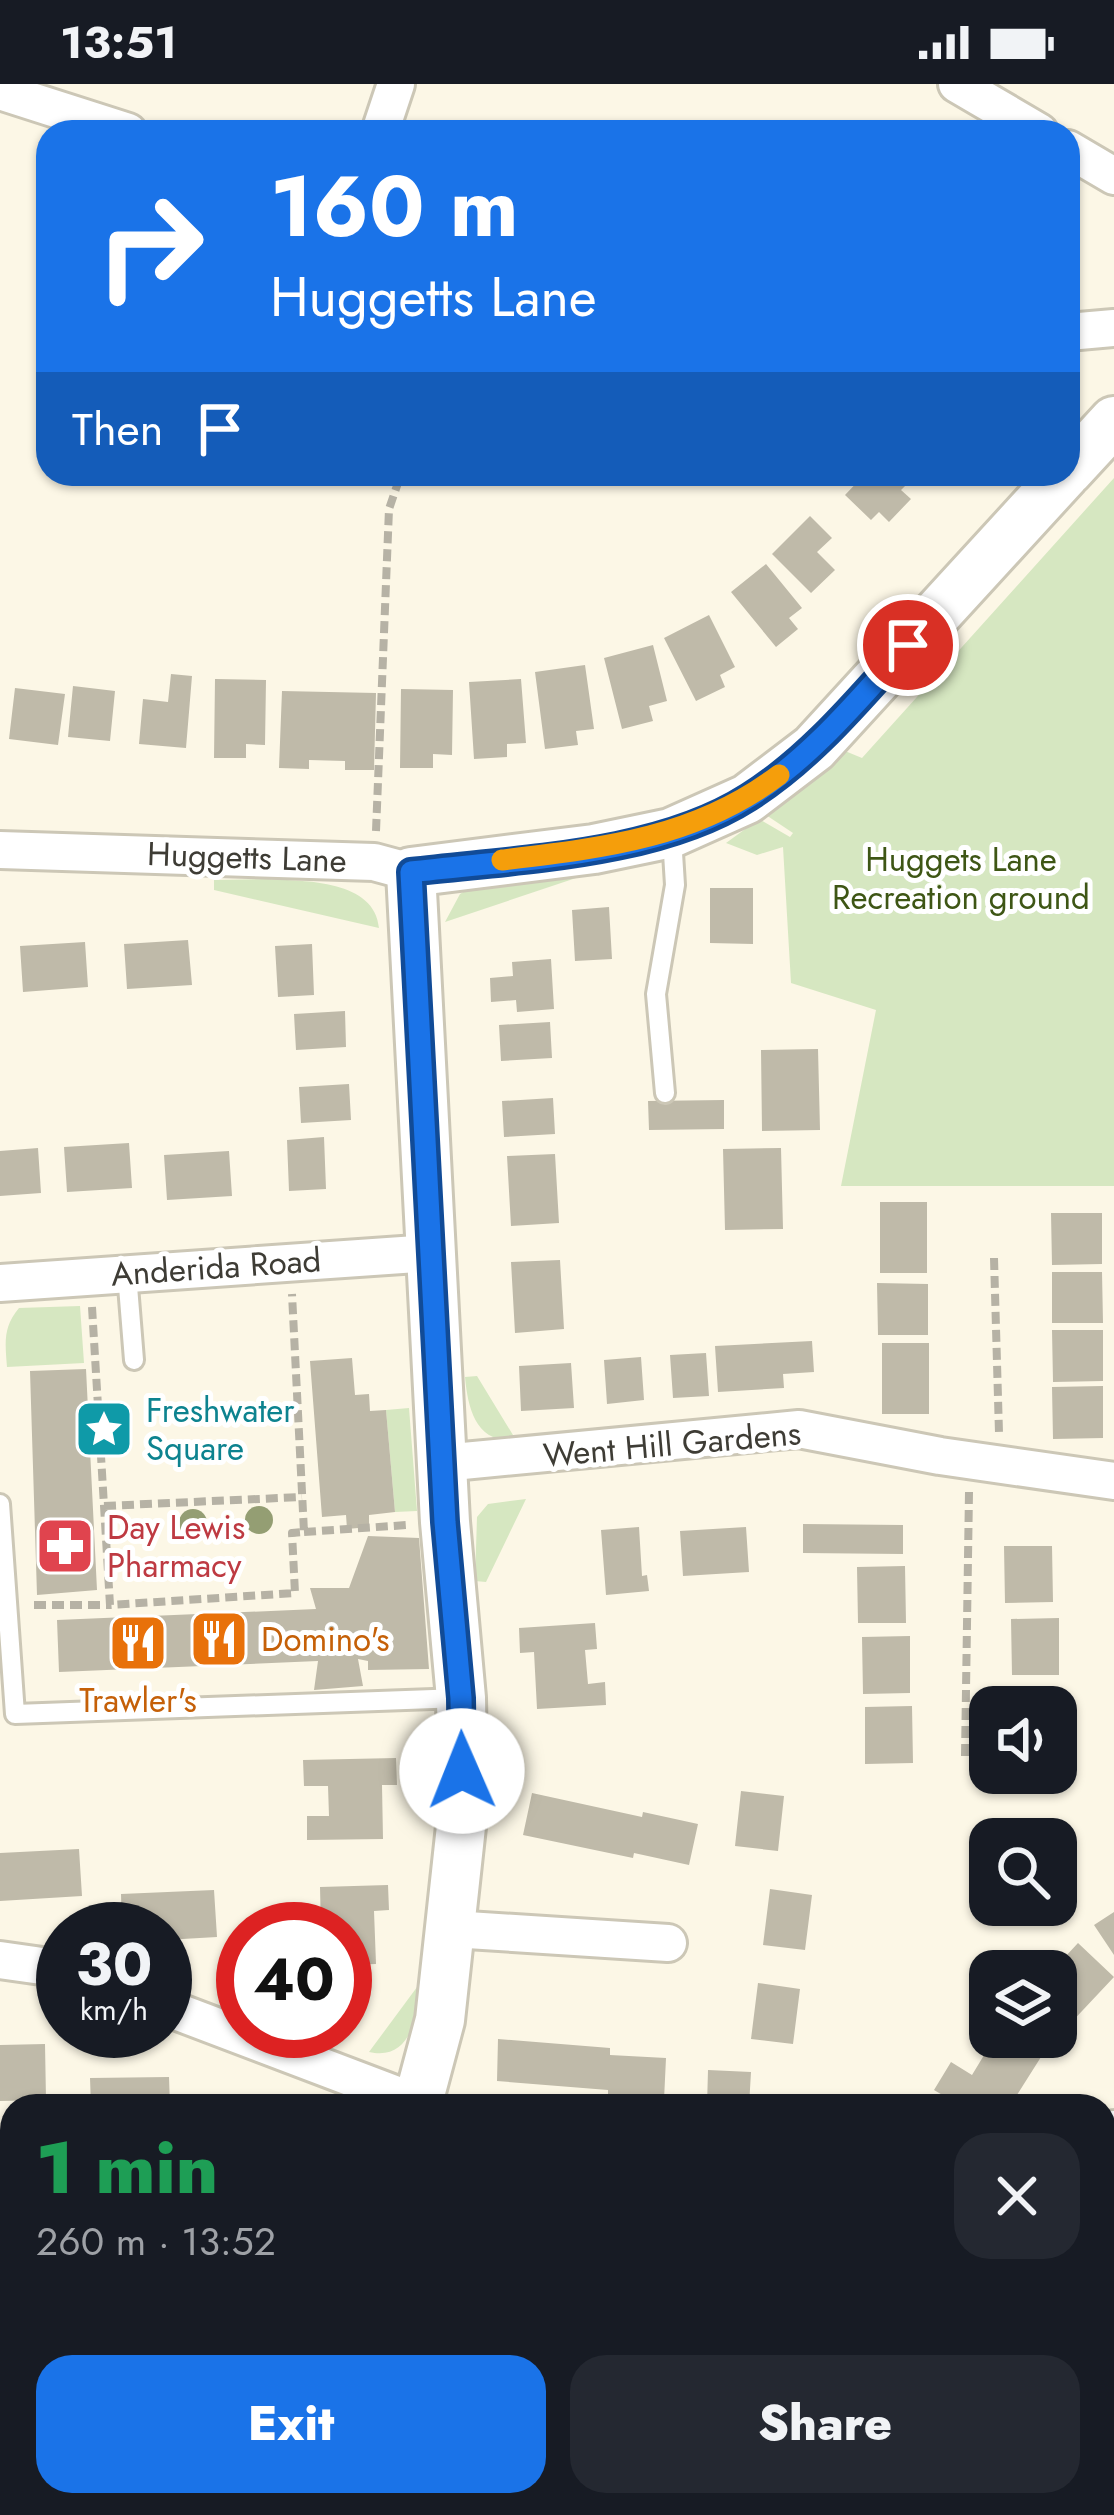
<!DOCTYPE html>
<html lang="en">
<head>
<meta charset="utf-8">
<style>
  :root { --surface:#171b24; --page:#242831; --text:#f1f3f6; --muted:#9ea1a6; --accent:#1a73e8 }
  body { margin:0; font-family:Jost,sans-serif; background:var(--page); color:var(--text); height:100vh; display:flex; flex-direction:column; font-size:45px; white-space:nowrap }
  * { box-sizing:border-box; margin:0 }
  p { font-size:39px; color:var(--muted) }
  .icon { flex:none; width:66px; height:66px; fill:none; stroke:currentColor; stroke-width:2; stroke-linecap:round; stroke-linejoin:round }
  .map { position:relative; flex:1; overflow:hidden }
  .drawer { position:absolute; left:0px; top:2010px; width:1116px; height:423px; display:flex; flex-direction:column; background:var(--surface); border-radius:36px 36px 0 0; box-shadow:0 3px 9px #0004 }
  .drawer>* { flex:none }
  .guide { position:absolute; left:36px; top:36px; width:1044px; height:366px; border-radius:36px; box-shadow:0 3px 9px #0004; background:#1a73e8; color:#fff; overflow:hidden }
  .controls { position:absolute; left:969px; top:1602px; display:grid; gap:24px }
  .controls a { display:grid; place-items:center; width:108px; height:108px; border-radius:24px; background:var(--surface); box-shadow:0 3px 9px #0004; font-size:60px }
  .speed { position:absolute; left:36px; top:1818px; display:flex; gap:24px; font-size:60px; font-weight:700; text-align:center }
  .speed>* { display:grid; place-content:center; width:156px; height:156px; border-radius:50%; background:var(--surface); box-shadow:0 3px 9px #0004; line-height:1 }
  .speed small { font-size:30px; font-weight:400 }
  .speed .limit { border:18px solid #d22; background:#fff; color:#111 }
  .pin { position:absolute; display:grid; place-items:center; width:102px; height:102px; color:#fff; margin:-51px; border:6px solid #fff; border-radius:50%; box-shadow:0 3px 12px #0007 }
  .me { position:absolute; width:132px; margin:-66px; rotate:359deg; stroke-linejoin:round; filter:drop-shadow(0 0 9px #0008) }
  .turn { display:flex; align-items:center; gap:42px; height:252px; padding:0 36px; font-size:54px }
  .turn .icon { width:156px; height:156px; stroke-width:2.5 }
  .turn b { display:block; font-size:84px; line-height:102px }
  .then { display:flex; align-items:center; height:114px; padding:0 36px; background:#0003; gap:24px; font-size:45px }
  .round { display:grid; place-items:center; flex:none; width:126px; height:126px; border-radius:36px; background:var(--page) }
  .summary { display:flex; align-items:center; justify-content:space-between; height:204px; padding:0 36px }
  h1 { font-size:72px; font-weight:800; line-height:90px; color:#1e9e55 }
  .button { display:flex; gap:24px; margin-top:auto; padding:24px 36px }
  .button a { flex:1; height:138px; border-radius:36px; background:var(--accent); color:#fff; font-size:48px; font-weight:800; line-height:138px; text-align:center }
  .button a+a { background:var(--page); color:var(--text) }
  .status { display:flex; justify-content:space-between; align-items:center; height:84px; padding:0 60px; background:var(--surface); direction:ltr }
  .status svg { height:33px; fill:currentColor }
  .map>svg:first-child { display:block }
  .green { fill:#d6e7c1 }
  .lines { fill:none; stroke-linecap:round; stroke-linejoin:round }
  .stream { stroke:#84c4c7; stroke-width:12 }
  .building { fill:#bfbaa9 }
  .service-casing { stroke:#ccc7b6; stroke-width:24 }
  .minor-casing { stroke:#ccc7b6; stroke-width:42 }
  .tertiary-casing { stroke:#ccc7b6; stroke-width:54 }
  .path { stroke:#b6b2a5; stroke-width:8; stroke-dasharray:12 6; stroke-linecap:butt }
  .service { stroke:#fff; stroke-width:18 }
  .minor { stroke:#fff; stroke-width:36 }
  .tertiary { stroke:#fff; stroke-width:48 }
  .tree { fill:#949e73 }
  .route-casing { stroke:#114b97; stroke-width:30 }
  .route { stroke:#1a73e8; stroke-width:21 }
  .slow { stroke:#f59e0b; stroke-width:21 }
  .labels { text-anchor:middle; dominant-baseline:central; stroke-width:10; stroke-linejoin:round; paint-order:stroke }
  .street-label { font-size:33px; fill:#3e3c35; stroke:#fff }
  .park-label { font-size:33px; fill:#3e5615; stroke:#fff }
  .culture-label { font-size:33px; fill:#0d838f; stroke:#fff; text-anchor:start }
  .health-label { font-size:33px; fill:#be3a42; stroke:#fff; text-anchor:start }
  .food-label { font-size:33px; fill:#c56008; stroke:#fff; text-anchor:start }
</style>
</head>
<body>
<div class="status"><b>13:51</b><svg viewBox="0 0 49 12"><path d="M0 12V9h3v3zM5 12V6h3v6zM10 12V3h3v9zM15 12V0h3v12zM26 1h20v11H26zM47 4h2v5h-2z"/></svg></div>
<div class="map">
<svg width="1114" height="2431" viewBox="0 0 1114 2431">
  <rect width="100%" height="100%" fill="#fcf7e6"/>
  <path class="green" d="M1114,394v708h-273l35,-176 -85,-27 -8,-136 -26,8 -31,-12 33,-24 31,18 3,-4 -27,-18 79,-64 17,7z
    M573,785l3,9 -131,44 15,-28 11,-7z
    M268,795c37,2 107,1 111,49l-165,-38v-10z
    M80,1222l4,57 -77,4c-2,-25 -4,-40 12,-59z
    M477,1292l39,64c-40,4 -48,-31 -51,-63z
    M409,1324l8,103 -22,1 -9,-102z
    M526,1415l-40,83 -11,-1 2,-64 11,-13z
    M423,1895c-5,32 -10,83 -54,73z"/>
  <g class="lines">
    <path class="stream" d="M611,2431l6,-10"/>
  </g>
  <path class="building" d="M865,390h42l5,5 -11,11 10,9 -22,23 -10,-10 -8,8 -26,-25z
    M810,432l22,22 -15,14 18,18 -24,23 -39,-39z
    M766,480l36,44 -13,10 9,11 -22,18 -45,-55z
    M709,531l26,52 -15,8 5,12 -29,14 -32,-63z
    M653,561l14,56 -18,5 4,15 -31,8 -18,-71z
    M585,581l9,64 -18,2 2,14 -33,4 -10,-77z
    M171,590l21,2 -6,72 -47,-4 4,-45 25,3z
    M215,595l51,1 -1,65 -19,-1v14h-32z
    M521,595l5,64 -19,1v13l-33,2 -5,-77z
    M73,602l42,5 -5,50 -42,-4z
    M15,604l50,6 -7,51 -49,-6z
    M401,605l52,1 -1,65 -19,-1v14h-33z
    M282,607l94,2 -2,77h-29v-9l-36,-1v9l-30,-1z
    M710,804h43v56l-43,-1z
    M609,823l3,52 -37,2 -3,-51z
    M188,856l4,45 -65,4 -3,-45z
    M85,858l3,45 -65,5 -3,-46z
    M312,860l2,51 -36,2 -3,-51z
    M551,875l3,50 -37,3 -1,-12 -25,2 -1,-24 23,-2 -1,-14z
    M345,927l1,36 -50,3 -2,-36z
    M550,938l2,36 -51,3 -2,-36z
    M818,965l2,81 -58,1 -1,-81z
    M349,1000l2,36 -50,3 -2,-36z
    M553,1014l2,36 -51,3 -2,-36z
    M724,1016v29l-75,1 -1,-29z
    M324,1053l2,52 -37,2 -2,-51z
    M129,1059l3,45 -65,4 -3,-45z
    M38,1064l3,45 -41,3v-45z
    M781,1064l2,81 -58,1 -2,-81z
    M229,1067l3,45 -65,4 -3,-45z
    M555,1070l4,69 -48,3 -4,-70z
    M880,1118h47v71h-47z
    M1051,1129h51v51l-50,1z
    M560,1176l4,69 -49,4 -4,-71z
    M1052,1188h50l1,51h-51z
    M877,1199l51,1v51h-50z
    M1052,1246h51v51l-50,1z
    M812,1257l2,31 -31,2 1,14 -66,4 -3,-46z
    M882,1259h47v71h-47z
    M706,1269l3,43 -36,2 -3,-43z
    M641,1273l3,43 -37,4 -3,-44z
    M352,1274l3,37 14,-1 1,17 16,-1 9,102 -26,3v12l-22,2 -1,-14 -24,2 -12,-156z
    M571,1279l3,45 -53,3 -2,-45z
    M86,1285l11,221 -60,5 -7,-224z
    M1103,1302v52l-50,1 -1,-52z
    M803,1440l100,1v29l-100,-1z
    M639,1443l3,49 5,-1 2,16 -43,4 -5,-65z
    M746,1443l3,45 -66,4 -3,-45z
    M368,1452l51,2 10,131 -61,1v-9l-10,-2 5,27 -49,4 4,-29 -259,11 -2,-52 259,-11 -6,-21h39z
    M1004,1462h48l1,56 -48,1z
    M905,1482l1,57h-48l-1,-56z
    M1059,1534v57h-47l-1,-56z
    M595,1539l2,26 -12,1 3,34 17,-2 1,23 -69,4 -3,-57 -14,1 -1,-25z
    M910,1552v57l-47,1 -1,-57z
    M1011,1603h48v20h-48z
    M912,1622l1,57 -48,1v-57z
    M396,1674l1,27h-15l1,54 -76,1v-24h22l-1,-30h-24l-1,-26z
    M741,1707l43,5 -6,55 -43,-5z
    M532,1709l110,24 1,-5 55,12 -9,41 -55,-12 -1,5 -110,-23z
    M79,1765l3,47 -82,5v-48z
    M388,1801l1,25 -15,1 2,53 -31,1v-36h-24l-1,-42z
    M770,1805l42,6 -7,55 -42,-5z
    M214,1806l3,47 -52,3v-11h-43l-1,-35z
    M1114,1828v43l-20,-30z
    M1078,1859l36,34 -63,67 -8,-7h13v-66h-4z
    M758,1899l42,6 -7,55 -42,-5z
    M995,1953h14l32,20 -31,49h-49l-27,-16 17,-28 21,13z
    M498,1955l112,9v7l56,3 -2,42 -56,-2v-8l-111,-9z
    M45,1960l1,56 -46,1v-56z
    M708,1986l43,2 -2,34h-42z
    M169,1993l1,29h-79l-1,-28z
    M12,2309v47l-12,-12v-23z
    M1108,2343l6,1v47l-10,-2z
    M1104,2402l10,4v25h-40l4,-10h26z
    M185,2421h78l-13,10h-58z"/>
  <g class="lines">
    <defs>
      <path id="service" d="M665,1009l-9,-99 19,-109 -3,-48
        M127,1190l7,86
        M0,1420l15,210 446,-16
        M0,2425l3,6"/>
      <path id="minor" d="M957,0l82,48
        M0,7l128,41
        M380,48l16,-48
        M1068,65l46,27
        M1068,248l46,-4
        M0,766l374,12 37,10
        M0,1199l431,-30
        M442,1379l357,-34 141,27 174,25
        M452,1845l216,14
        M0,1876l63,9
        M165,1923l253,96
        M1104,2060l10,-15
        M966,2431l5,-10"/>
      <path id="tertiary" d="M1068,387l46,-50
        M417,2022l23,-86 23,-212 -2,-110 -16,-176 -34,-650 183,-23 77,-16 76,-34 67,-51 251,-274
        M65,2431l13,-10"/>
    </defs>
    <use href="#service" class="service-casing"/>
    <use href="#minor" class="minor-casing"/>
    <use href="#tertiary" class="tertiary-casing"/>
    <path class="path" d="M376,747l13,-322 12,-35
      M994,1174l5,175
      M92,1223l18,298 185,-12 -3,-60 12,-1 -12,-238
      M104,1422l198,-9
      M304,1448l103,-7
      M34,1521h76
      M965,1672l4,-264"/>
    <use href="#service" class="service"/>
    <use href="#minor" class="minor"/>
    <use href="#tertiary" class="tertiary"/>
  </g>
  <g class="tree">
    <circle cx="259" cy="1436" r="14"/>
    <circle cx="193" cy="1439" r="14"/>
  </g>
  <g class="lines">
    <defs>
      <path id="route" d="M462,1687l-1,-73 -16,-176 -34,-650c107,-13 246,-16 338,-75 63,-40 110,-98 159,-152"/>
    </defs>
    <use href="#route" class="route-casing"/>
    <use href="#route" class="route"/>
    <path class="slow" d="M502,776c101,-12 194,-22 277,-85"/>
  </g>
  <defs>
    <symbol id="sight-square" viewBox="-11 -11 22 22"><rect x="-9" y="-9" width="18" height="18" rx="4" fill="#0f9aa8" stroke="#fff"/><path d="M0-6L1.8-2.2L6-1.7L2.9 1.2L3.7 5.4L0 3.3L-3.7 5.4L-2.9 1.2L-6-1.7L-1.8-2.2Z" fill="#fff"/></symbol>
    <symbol id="pharmacy-square" viewBox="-11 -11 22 22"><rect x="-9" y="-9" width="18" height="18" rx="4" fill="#e0444e" stroke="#fff"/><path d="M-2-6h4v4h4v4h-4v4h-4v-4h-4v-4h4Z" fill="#fff"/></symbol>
    <symbol id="restaurant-square" viewBox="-11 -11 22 22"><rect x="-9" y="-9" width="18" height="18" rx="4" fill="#e8710a" stroke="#fff"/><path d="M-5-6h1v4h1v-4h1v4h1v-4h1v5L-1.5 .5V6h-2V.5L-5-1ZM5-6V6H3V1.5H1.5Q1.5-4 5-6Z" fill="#fff"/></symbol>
  </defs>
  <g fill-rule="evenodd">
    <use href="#sight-square" x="71" y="1312" width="66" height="66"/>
    <use href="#pharmacy-square" x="32" y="1429" width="66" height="66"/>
    <use href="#restaurant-square" x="186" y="1522" width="66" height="66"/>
    <use href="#restaurant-square" x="105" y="1526" width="66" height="66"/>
  </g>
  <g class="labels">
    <g class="street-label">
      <text transform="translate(247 773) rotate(2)">Huggetts Lane</text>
      <text transform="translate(216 1183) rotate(-4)">Anderida Road</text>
      <text transform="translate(672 1360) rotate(-5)">Went Hill Gardens</text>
    </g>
    <g class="park-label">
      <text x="961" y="775">Huggets Lane<tspan x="961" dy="38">Recreation ground</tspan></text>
    </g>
    <g class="culture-label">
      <text x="146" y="1326">Freshwater<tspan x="146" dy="38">Square</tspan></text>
    </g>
    <g class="health-label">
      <text x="107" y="1443">Day Lewis<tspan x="107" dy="38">Pharmacy</tspan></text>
    </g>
    <g class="food-label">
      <text x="261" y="1555">Domino's</text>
      <text x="138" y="1616" text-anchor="middle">Trawler's</text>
    </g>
  </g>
</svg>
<div class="controls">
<a><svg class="icon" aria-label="sound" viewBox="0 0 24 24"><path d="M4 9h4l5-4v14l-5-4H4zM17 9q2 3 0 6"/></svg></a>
<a><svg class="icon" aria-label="search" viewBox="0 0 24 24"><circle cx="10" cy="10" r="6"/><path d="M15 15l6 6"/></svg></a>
<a><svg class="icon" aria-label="layers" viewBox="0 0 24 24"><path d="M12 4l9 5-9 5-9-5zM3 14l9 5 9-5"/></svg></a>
</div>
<div class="speed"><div>30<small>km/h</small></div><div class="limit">40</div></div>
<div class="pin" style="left:908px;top:561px;background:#d93025"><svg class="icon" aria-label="arrive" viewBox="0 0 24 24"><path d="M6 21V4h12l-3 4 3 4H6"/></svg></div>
<svg class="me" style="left:462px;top:1687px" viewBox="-20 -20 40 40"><circle r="19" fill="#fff"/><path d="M0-13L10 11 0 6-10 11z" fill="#1a73e8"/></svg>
<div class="guide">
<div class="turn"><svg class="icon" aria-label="right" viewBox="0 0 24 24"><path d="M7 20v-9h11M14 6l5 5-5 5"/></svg><div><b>160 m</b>Huggetts Lane</div></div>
<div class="then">Then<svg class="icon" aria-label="arrive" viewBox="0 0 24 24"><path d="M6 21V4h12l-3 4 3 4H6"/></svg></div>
</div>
<section class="drawer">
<div class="summary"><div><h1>1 min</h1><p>260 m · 13:52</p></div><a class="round"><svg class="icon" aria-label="close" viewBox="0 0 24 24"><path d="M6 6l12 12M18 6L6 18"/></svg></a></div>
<div class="button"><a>Exit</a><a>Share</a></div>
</section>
</div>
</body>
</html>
